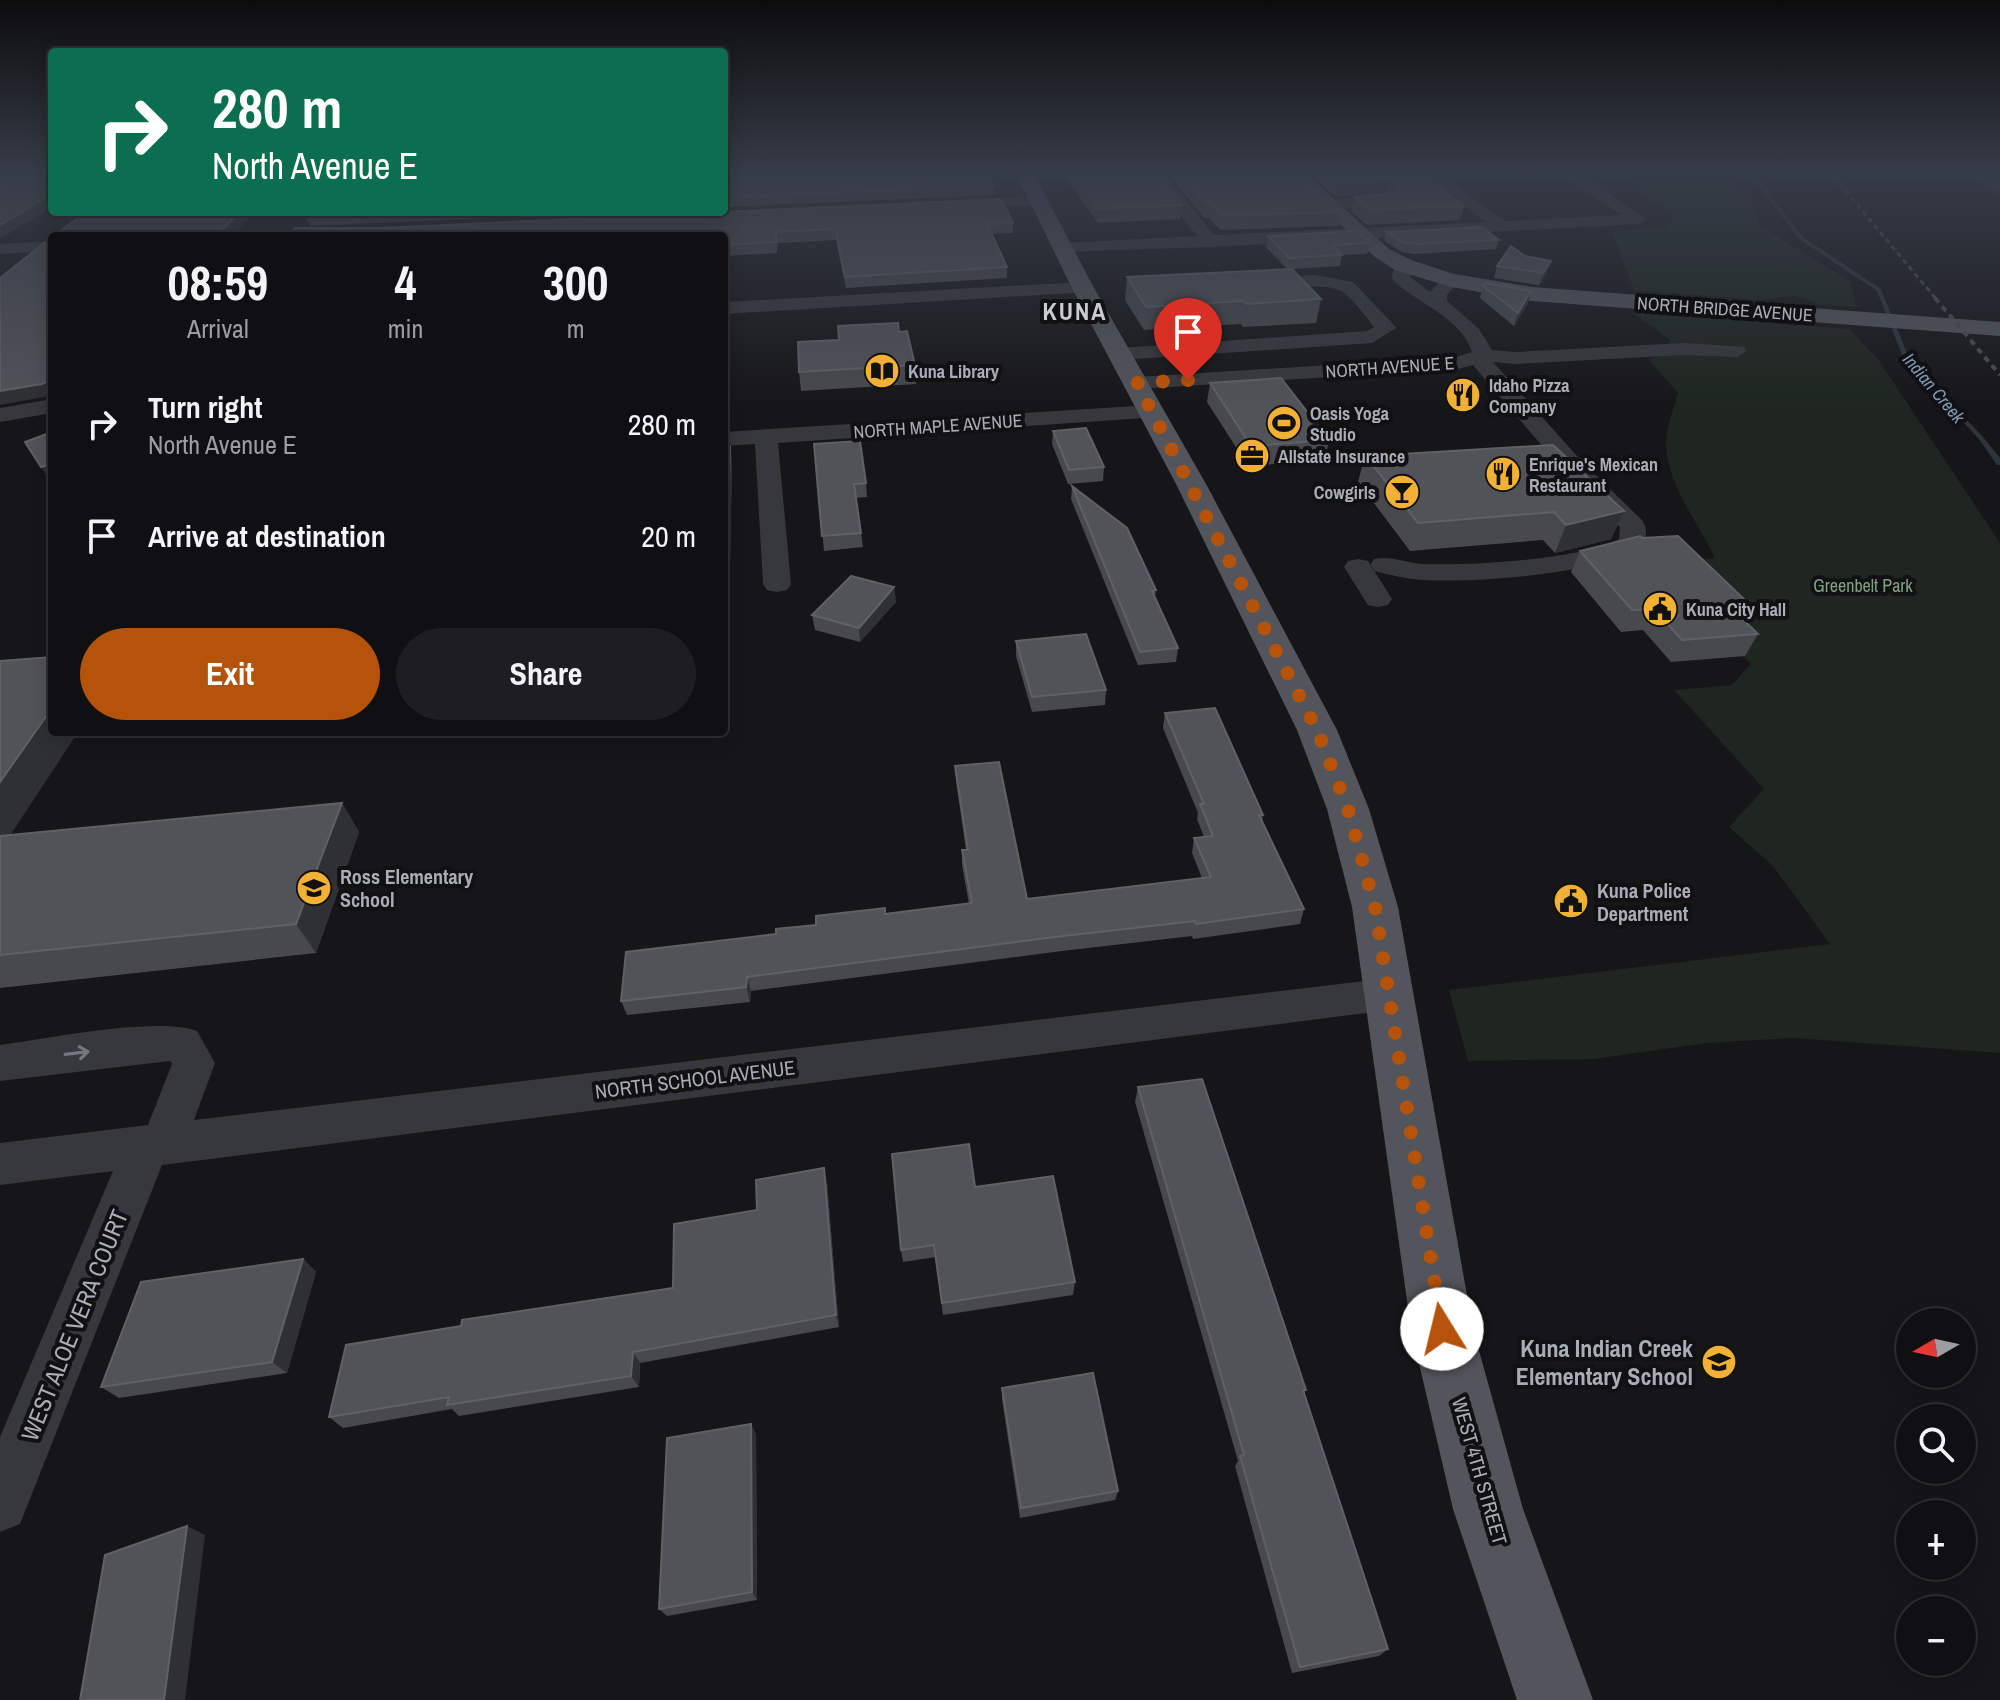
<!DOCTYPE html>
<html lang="en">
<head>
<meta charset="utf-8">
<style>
  :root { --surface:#101012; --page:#1e1e20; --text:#f1f3f6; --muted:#9c9d9f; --line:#303032; --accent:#b45309 }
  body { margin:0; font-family:"Archivo Narrow",sans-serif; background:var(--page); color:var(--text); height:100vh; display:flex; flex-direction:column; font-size:30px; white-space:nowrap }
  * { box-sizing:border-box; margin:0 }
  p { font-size:26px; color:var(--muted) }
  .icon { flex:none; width:44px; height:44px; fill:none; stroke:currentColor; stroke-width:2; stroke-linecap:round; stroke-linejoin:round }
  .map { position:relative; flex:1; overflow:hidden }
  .sheet { position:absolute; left:48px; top:232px; width:680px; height:504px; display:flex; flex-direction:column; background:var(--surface); border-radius:8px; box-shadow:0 4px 20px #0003,0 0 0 2px var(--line) }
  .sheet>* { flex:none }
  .guide { position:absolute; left:48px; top:48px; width:680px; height:168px; border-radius:8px; box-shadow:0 4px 20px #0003,0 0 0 2px var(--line); background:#0b6e4f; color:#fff; overflow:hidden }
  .needle { width:52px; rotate:261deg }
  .fabs { position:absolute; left:1896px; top:1308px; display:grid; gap:16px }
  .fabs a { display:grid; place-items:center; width:80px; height:80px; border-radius:50%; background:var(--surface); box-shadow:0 4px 20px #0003,0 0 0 2px var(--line); font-size:40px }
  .pin { position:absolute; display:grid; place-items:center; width:68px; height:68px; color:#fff; margin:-82px -34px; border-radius:50% 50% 50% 0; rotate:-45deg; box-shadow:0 0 8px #0007 }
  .pin .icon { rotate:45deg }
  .me { position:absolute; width:88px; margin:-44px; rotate:351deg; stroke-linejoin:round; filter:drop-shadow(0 0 6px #0008) }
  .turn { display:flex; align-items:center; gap:28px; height:168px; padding:0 32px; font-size:36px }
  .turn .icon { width:104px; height:104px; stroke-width:2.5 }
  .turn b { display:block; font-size:56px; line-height:68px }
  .eta { display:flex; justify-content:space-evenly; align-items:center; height:136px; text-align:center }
  .eta b { font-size:48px; font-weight:700; line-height:56px }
  .button { display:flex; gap:16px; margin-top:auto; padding:16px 32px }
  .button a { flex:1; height:92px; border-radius:48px; background:var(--accent); color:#fff; font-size:32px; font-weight:700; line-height:92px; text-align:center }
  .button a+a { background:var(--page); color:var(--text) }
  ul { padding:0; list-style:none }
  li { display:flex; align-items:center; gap:24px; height:112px; padding:0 32px }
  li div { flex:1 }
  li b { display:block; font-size:30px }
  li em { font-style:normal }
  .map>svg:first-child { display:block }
  .green { fill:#1e261f }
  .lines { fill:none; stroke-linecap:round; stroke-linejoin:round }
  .stream { fill:#2c353c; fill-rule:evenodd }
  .minor { fill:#37383d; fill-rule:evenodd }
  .major { fill:#53555c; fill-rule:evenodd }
  .rail-far1 { stroke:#4a4c52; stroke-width:3; stroke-dasharray:5 4; stroke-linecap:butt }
  .rail { stroke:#4a4c52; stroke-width:4; stroke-dasharray:6 5; stroke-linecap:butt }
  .wall { fill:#47494d }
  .shaded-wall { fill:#2f3033 }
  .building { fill:#525359; stroke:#5f6168; stroke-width:2 }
  .oneway { stroke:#757881 }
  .route { stroke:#b45309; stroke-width:14; stroke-dasharray:0 25.2 }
  .labels { text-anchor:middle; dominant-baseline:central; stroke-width:8; stroke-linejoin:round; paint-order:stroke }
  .far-street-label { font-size:18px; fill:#a8adb8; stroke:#111113 }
  .far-poi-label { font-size:18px; font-weight:bold; fill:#a8adb8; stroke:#111113; text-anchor:start }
  .far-water-label { font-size:18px; font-style:italic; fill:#7f9bb3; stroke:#111113 }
  .far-park-label { font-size:18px; fill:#7fa381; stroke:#111113 }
  .poi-label { font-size:20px; font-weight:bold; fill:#a8adb8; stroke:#111113; text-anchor:start }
  .street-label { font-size:20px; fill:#a8adb8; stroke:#111113 }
  .far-district-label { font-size:24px; font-weight:bold; letter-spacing:2px; fill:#c9ccd4; stroke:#111113 }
  .near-street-label { font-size:24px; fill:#a8adb8; stroke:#111113 }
  .near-poi-label { font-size:24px; font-weight:bold; fill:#a8adb8; stroke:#111113; text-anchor:end }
</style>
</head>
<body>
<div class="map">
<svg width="2000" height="1700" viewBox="0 0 2000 1700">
  <rect width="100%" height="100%" fill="#161618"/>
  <path class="green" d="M1623,170h97l33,34 7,22 90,55 6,26 -34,-2 -27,-9 -36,4 -125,-10 -22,-59 55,-4 7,-12 -27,-16z
    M1632,312l217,17 29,30 122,184v510l-205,-15 -88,5 -114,16 -125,2 -19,-71 381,-46 -57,-78 -44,-39 35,-38 -90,-99 58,-5 19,-21 -32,-32 -23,-72 19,-2c-17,-36 -49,-74 -49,-116 0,-15 8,-34 12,-49l-29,-33 22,-19z"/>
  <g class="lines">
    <path class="stream" d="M1747,170h4l52,67 78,52 28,69 74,79 17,21v7h-3l-18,-26 -75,-79 -27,-69 -78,-52z"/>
    <path class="minor" d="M1147,170h15l52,65 271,-13 -68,-52h17l71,51 117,-6 -67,-45h17l75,49 -8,5 -429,23 -153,5 -3,-4 3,-4 6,-1 134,-7z
      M1970,170h16l14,12v13z
      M1038,196l6,2v6l-88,6 -8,-5 8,-5z
      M1388,196l6,2v6l-66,6 -8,-5 8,-5z
      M337,228l6,1v7h-75l8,-5z
      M52,241v10l-52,3v-10z
      M1403,260l9,5 -2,12 20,15 15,-16h12l3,4 -13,15v6l32,28 13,21 24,2 168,-9 60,4 3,4 -10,6 -53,-2 -168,9 -23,-2 92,103 57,55c6,8 5,20 -1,29 -49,25 -162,34 -218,31 -16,-1 -33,-5 -49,-9l-4,-6 4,-6c17,-4 32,4 49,5 47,2 155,-4 196,-25l1,-12 -53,-52 -94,-110 -15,4 -321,20 -11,-6 11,-6 319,-20 16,-5c-10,-33 -54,-49 -77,-70l-3,-4 2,-13z
      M1315,275l38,7 40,42 3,4 -24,15 -252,17 -10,-6 10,-6 247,-17 7,-4c-9,-11 -22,-31 -35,-37 -24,-11 -79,8 -93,-6l9,-5z
      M1083,282l7,2 2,4 -2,4 -366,22v-12z
      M52,399v14l-52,9v-14z
      M1152,405l11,7 -3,5 -382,26 13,141 -4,6 -10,2 -10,-2 -4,-6 -8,-140 -31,2v-14z
      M1358,559l10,2 24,38 -4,6 -10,2 -10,-2 -24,-38 4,-6z
      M1390,978l14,4 6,12 -6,12 -14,4 -1228,155 -142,359 -20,8v-95l113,-266 -113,14v-42l148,-18 24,-61 -2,-3 -170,20v-36c47,-6 156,-29 197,-14l18,32 -21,57z"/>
    <path class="major" d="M1014,170h18l62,118 112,196 131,246 32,79 29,98 75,422 50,180 70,191h-76l-64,-191 -42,-180 -59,-422 -25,-98 -30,-79 -121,-246 -104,-196z
      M1282,170h20l87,79 22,11 43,14 78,13 468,35v14l-468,-35 -81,-14 -56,-17 -20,-13z"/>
    <path class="rail-far1" d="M1828,170l109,130"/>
    <path class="rail" d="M1935,298l65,77"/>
  </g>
  <path class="wall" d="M724,170h265v6l5,10v9l-270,12z
    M1060,170h95l27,35 -2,14 -82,4z
    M1166,170h128l46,42 -2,14 -118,4 -11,-12h-5z
    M1306,170h116l-1,4 43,32 -4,14 -93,5 -16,-14 3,-14 35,-3 -53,2z
    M310,212h314l-314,14 -4,-9z
    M1013,223v10l-21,1 15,33v11l-161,10 -10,-48 -58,3 -1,10 -53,3v-20l-343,-8z
    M1386,232l113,8 -3,9 -82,5 -12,-2 -18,-11z
    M1268,236l102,7 -3,11 -25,1 -2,11 -48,3 29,30 -5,24 -73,4 -2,-3 -97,6 -19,-30 2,-23 160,-8 -21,-22z
    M1497,266l50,6 -8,13 -45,-7z
    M1483,286l45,17 -14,23 -34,-28z
    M899,332l16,33 1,19 -115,7 -2,-19 40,-32z
    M1210,383l119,57 -4,20 -77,6 -41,-64z
    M1053,431l51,36 -1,14 -35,3 -16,-40z
    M814,444l52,39 1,14 -11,1 7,49 -39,4z
    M724,448l8,12 -2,104 -6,1z
    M1365,455l259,56 -13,28 -56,14 -12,-13 -133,11 -52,-69z
    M1072,486l84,104 -1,7 23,51 -2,14 -38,3 -67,-166z
    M1642,538l105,64 -8,14 19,18 -13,22 -74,6 -28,-32 -22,2 -50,-60 9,-21z
    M894,587l2,15 -36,40 -45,-12 -3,-15z
    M1016,641l90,49 -1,15 -73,7 -16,-56z
    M0,661l11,174 331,-32 17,29 -43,121 -316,35z
    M1165,713l98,102 -1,6 42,88 -4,15 -107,15 -1,-3 -130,15 -311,40 -1,11 -123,13 -6,-14 155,-67 40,-9 69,-11 84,-10 -7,-39v-15h4l-10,-69 -1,-15 72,133 175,-21 -10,-25 2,-15 10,-1 -7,-18 1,-6 -35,-85z
    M1138,1087l168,303 -2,4 84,255 -9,7 -87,17 -57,-207 3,-5 -103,-359z
    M827,1182l12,145 -199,36 -1,24 -180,29 -7,-7 -109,19 -14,-11 132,-91 212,-38 84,-78z
    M975,1187l100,95 -2,13 -130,20 -7,-58 -33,5 -2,-12z
    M303,1259l13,13 -29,101 -168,25 -18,-11z
    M1002,1388l116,103 -3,9 -95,18 -18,-119z
    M756,1434l1,166 -90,16 -8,-7z"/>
  <path class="shaded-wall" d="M1391,179l-3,14 -52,3 2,-13z
    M52,194v13l-52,32v-14z
    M240,212h14l-22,24h-16z
    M1551,261l-4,11 -8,13 4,-12z
    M1531,291l-3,12 -14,23 4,-13z
    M52,379v16l-2,1 -50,9v-14z
    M730,447l2,13 -2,104 -3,-13z
    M52,464v16l-2,1 -9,-14z
    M1624,511l-13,28 -56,14 11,-28z
    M894,587l2,15 -36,40 -1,-14z
    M52,708v24h26l-78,119v-69z
    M342,803l17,29 -43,121 -20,-29z
    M747,977l4,14 -1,11 -4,-15z
    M824,1168l3,14 12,145 -3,-12z
    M303,1259l13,13 -29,101 -15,-11z
    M633,1352l7,11 -1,24 -8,-11z
    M751,1424l5,10 1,166 -5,-8z
    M187,1526l18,9 -20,165h-21z"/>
  <path class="building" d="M49,170h3v24l-52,31v-53z
    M724,170h262l8,16 -270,12z
    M1070,170h85l27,35 -83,4z
    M1178,170h116l46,42 -118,4 -11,-13 -5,1z
    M1324,170h92l48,36 -94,4 -16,-13 44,-4 2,-11 -9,-3 -53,4z
    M1001,199l12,24 -26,1 20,43 -162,10 -10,-48 -59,3v10l-52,3v-9h-435l6,-8h86z
    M85,212h155l-24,24h-162z
    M310,212h97l-101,5z
    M1482,227l17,13 -82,4 -13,-1 -18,-11z
    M1357,231l13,12 -38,2 10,10 -53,3 -21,-22z
    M52,237v142l-10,5 -42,7v-113z
    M1511,246l14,10 26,5 -8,12 -46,-7z
    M1292,269l29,30 -74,5 -3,-3 -98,6 -19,-30z
    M1485,283l46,8 -13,22 -35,-27z
    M898,323l1,9 8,-1 8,34 -116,7 -1,-30 41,-2 -1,-14z
    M1281,378l48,62 -78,6 -41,-63z
    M1086,428l18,39 -35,3 -16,-39z
    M52,432v32l-11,3 -16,-25z
    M860,441l6,42 -12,1 7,49 -39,3 -8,-92z
    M1553,445l71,66 -58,14 -12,-13 -136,11 -53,-68h20z
    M730,447l-3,104h-3v-103z
    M1072,486l55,42 29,62 -4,1 26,57 -38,4z
    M1640,536l2,2 36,-2 69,66 -20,2 31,30 -76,6 -28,-31 -22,1 -52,-59z
    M851,576l43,11 -35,41 -47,-13z
    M1086,634l20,56 -74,7 -16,-56z
    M52,657v51l-52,74v-121z
    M1215,708l48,107h-4l45,94 -108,15 -1,-3 -132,15 -316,41 -1,10 -125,14 5,-49 150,-18v-5l40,-4v-9l69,-8v6l87,-11 -10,-53h6l-13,-84 44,-4 28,137 184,-22 -17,-39 19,-2 -13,-32h4l-39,-91z
    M342,803l-46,121 -296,31v-119z
    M1202,1079l104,311h-3l85,259 -88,18 -60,-211 4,-1 -106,-368z
    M969,1144l6,43 78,-11 22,106 -133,21 -8,-58 -33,5 -9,-96z
    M824,1168l12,147 -203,37 -2,24 -184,29 2,-8 -120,20 17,-72 115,-19 1,-6 211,-32 1,-64 83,-14 -1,-30z
    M303,1259l-31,103 -171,25 40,-105z
    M1093,1373l25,118 -97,17 -19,-120z
    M751,1424l1,168 -93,17 8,-171z
    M187,1526l-23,174h-84l25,-145z"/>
  <defs><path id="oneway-shaft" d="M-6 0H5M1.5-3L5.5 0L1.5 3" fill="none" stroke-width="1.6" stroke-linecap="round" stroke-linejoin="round" transform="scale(2)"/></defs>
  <use class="oneway" href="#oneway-shaft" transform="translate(77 1053) rotate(-7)"/>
  <linearGradient id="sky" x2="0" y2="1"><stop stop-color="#0c0c0d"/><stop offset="0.42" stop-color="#363c48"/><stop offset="1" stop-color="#363c48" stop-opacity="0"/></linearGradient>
  <rect width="2000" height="408" fill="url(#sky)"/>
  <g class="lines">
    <path class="route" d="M1188,380l-51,3 180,347 31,79 27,98 67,422"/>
  </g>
  <defs>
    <symbol id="library-disc" viewBox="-11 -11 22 22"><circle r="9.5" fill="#f2b134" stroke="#111113"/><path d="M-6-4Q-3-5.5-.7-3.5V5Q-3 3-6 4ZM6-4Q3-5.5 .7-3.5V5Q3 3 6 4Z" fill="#111"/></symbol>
    <symbol id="restaurant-disc" viewBox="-11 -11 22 22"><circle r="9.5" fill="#f2b134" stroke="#111113"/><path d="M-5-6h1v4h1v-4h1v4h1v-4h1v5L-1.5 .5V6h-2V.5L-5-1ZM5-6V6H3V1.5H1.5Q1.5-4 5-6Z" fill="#111"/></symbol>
    <symbol id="stadium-disc" viewBox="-11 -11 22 22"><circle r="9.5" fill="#f2b134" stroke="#111113"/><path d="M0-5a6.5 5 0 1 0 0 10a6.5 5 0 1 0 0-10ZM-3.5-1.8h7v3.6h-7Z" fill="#111"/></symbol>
    <symbol id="office-disc" viewBox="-11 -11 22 22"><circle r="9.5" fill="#f2b134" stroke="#111113"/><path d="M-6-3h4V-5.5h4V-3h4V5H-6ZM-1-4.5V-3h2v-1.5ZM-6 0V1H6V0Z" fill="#111"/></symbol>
    <symbol id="bar-disc" viewBox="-11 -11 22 22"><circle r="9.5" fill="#f2b134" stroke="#111113"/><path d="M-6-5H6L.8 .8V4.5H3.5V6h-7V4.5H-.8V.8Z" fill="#111"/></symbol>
    <symbol id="civic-disc" viewBox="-11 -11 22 22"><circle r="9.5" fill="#f2b134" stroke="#111113"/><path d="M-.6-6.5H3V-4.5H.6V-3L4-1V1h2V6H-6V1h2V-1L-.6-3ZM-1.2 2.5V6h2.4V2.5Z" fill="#111"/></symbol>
    <symbol id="school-disc" viewBox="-11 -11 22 22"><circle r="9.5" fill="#f2b134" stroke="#111113"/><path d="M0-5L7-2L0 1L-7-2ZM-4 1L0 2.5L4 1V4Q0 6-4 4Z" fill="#111"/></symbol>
  </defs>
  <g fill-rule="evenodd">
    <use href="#library-disc" x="862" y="351" width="40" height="40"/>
    <use href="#restaurant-disc" x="1443" y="375" width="40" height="40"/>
    <use href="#stadium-disc" x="1264" y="403" width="40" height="40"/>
    <use href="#office-disc" x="1232" y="436" width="40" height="40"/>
    <use href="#restaurant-disc" x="1483" y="454" width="40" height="40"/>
    <use href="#bar-disc" x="1382" y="472" width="40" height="40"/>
    <use href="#civic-disc" x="1640" y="589" width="40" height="40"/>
    <use href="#school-disc" x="294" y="868" width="40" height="40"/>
    <use href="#civic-disc" x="1551" y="881" width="40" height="40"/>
    <use href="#school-disc" x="1699" y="1342" width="40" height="40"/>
  </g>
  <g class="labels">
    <g class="far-street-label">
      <text transform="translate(1725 309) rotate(4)">NORTH BRIDGE AVENUE</text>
      <text transform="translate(1390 367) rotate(-4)">NORTH AVENUE E</text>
      <text transform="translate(938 426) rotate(-4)">NORTH MAPLE AVENUE</text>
    </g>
    <g class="far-poi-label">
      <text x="908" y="371">Kuna Library</text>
      <text x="1489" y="385">Idaho Pizza<tspan x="1489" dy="21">Company</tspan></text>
      <text x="1310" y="413">Oasis Yoga<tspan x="1310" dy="21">Studio</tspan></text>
      <text x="1278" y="456">Allstate Insurance</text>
      <text x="1529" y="464">Enrique's Mexican<tspan x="1529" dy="21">Restaurant</tspan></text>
      <text x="1376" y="492" text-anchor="end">Cowgirls</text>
      <text x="1686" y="609">Kuna City Hall</text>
    </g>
    <g class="far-water-label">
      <text transform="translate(1934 388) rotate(50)">Indian Creek</text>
    </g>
    <g class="far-park-label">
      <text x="1863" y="585">Greenbelt Park</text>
    </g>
    <g class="poi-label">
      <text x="340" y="876">Ross Elementary<tspan x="340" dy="23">School</tspan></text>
      <text x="1597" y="890">Kuna Police<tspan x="1597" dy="23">Department</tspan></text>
    </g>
    <g class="street-label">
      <text transform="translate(695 1079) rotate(-7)">NORTH SCHOOL AVENUE</text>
      <text transform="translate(1480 1471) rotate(74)">WEST 4TH STREET</text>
    </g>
    <g class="far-district-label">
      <text x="1075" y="311">KUNA</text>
    </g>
    <g class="near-street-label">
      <text transform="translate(74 1325) rotate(-68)">WEST ALOE VERA COURT</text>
    </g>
    <g class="near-poi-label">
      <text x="1693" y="1348">Kuna Indian Creek<tspan x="1693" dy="28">Elementary School</tspan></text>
    </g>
  </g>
</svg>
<div class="fabs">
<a><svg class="needle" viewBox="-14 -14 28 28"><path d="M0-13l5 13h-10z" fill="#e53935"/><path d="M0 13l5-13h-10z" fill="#9c9d9f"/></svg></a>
<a><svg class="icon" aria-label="search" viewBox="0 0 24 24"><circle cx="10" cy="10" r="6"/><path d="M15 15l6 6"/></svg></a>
<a>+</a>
<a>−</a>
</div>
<div class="pin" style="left:1188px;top:380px;background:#d93025"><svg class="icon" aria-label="arrive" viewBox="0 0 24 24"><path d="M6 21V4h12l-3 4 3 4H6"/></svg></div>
<svg class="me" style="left:1442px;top:1329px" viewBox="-20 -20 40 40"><circle r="19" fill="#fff"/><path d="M0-13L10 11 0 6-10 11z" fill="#b45309"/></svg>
<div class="guide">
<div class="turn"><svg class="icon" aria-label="right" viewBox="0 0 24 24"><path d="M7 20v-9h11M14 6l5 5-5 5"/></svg><div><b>280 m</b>North Avenue E</div></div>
</div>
<section class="sheet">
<div class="eta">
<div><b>08:59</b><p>Arrival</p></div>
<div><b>4</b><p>min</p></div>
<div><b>300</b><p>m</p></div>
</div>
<ul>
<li><svg class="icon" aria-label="right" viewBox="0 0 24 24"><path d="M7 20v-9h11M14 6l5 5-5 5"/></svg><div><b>Turn right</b><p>North Avenue E</p></div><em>280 m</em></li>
<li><svg class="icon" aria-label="arrive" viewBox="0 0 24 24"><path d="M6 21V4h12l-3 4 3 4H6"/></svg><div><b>Arrive at destination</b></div><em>20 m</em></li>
</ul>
<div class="button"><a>Exit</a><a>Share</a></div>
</section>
</div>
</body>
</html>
